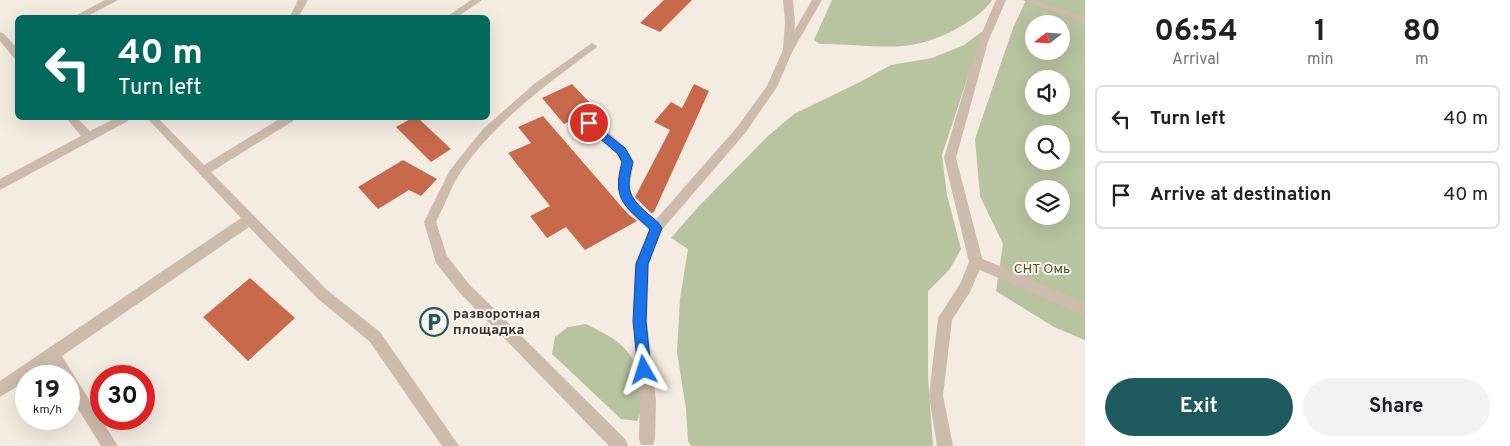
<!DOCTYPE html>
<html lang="en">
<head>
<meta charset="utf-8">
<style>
  :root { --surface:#fff; --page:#f2f2f2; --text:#202124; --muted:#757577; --line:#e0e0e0; --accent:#1f5a5e }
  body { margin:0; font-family:Overpass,sans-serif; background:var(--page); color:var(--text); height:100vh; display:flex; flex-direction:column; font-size:19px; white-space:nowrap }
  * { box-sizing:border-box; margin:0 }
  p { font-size:16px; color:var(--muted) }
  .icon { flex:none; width:28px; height:28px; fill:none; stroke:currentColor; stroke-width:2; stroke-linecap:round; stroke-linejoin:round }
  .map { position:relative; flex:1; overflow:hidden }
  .side { display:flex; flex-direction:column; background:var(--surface); width:425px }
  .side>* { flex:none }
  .hud { position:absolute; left:15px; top:15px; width:475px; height:105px; border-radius:8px; box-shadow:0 5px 20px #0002; background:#00695c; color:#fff; overflow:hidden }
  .needle { width:32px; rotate:253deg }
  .fabs { position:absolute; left:1025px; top:15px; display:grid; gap:10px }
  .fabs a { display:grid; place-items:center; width:45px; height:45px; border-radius:50%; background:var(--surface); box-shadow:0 5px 20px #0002; font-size:25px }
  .speed { position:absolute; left:15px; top:365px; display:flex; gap:10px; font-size:25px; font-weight:700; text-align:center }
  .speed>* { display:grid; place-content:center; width:65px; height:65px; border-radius:50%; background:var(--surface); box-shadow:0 5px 20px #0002; line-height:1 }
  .speed small { font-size:12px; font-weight:400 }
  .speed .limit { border:8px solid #d22; background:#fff; color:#111 }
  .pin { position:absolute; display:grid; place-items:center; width:42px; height:42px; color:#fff; margin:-21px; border:2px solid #fff; border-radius:50%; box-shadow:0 1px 5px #0007 }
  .me { position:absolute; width:55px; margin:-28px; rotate:354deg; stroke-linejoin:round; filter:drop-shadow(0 0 4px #0008) }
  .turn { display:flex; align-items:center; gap:18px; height:105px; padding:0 20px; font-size:22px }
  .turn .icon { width:65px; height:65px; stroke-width:2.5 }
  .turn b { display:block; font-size:35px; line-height:42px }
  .eta { display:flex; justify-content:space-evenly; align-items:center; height:85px; text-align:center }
  .eta b { font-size:30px; font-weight:700; line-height:35px }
  .cta { display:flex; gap:10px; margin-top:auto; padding:10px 20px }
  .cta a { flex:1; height:58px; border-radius:30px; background:var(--accent); color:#fff; font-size:20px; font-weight:700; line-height:58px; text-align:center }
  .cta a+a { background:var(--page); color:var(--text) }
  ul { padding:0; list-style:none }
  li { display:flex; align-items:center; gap:15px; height:68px; margin:0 10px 8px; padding:0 10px; border:2px solid var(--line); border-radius:8px }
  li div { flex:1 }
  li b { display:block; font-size:19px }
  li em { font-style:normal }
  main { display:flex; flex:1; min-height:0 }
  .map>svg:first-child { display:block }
  .green { fill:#b8c4a0; fill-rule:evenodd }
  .building { fill:#c8694b }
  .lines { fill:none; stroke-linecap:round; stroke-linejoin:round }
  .service { fill:#cdbbac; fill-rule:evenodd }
  .minor { fill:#cdbbac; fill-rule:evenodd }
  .route { fill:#1a73e8; stroke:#114b97 }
  .labels { text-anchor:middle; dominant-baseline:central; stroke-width:4; stroke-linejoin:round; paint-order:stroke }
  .park-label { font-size:14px; fill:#4a5a2e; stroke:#fbf5ee }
  .poi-label { font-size:14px; font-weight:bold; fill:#3b302b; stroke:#fbf5ee; text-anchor:start }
</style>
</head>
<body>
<main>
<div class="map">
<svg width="1085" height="446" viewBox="0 0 1085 446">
  <rect width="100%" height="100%" fill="#f4ebe1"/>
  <path class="green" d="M832,0h160c-8,12 -17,17 -29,25 -53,32 -85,19 -143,19l-6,-4z
    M1026,0h59v340l-31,-13 -58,-36 7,-47 -23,-48 -5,-57 38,-111zM1034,24h27v27h-27zM1034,79h27v27h-27zM1034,134h27v27h-27zM1034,189h27v27h-27z
    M983,31l-41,124 5,40 14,54 -11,20 -22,22v85l5,70h-242l-3,-5 -2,-32 -9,-57 3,-53 8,-50 -17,-11 27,-31 70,-71 26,-22 66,-32 31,-17 41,-7 32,-13z
    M586,324c35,17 53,28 55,71 0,10 1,17 -4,26l-16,-2 -69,-65 3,-17 13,-10z"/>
  <path class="building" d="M664,0h28l-32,32 -20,-9z
    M572,84l24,25 -32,15 -22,-26z
    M694,84l15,7 -55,121 -3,1 -16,-16 35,-67 -16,-8 17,-20 11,6z
    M543,116l84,97 10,8 -52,29 -19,-23 -19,11 -17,-22 20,-10 -42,-53 23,-10 -13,-16z
    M412,118h6l33,31 -20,13 -35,-35z
    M403,160l34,19 -16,17 -12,-6 -31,19 -20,-22z
    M250,278l45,40 -47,43 -45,-44z"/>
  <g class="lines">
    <path class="service" d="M105,0h13l-34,18h-13z
      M298,0h10l-10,18h-9z
      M471,0h11l-26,18h-11z
      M812,0h10l-30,52h-8l-1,-2z
      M1022,0h14l49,17v6z
      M0,32l3,1 15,16v10l-4,-1 -14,-17z
      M592,43l5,3 -1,2c-49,36 -99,72 -134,122 -11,16 -17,35 -26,52l11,34 22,28 157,156 2,6h-19l-150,-154 -23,-29 -12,-41 26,-52 33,-41 51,-45z
      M66,118h11l13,13 26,-13h13l-1,3 -128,69v-11l81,-43z
      M147,118h11l46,47 77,-47h13l-1,3 -82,51 116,118 53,42 79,114h-17l-72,-104 -53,-44 -68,-71 -187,129 56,90h-17l-32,-52v-18h-11l-8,-12 -17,12h-7v5l-26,16v-16l241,-163z
      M589,119l4,1c11,9 38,28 40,42 1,12 -7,22 0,35 6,13 23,19 29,31l-2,4c-7,2 -11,-2 -16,-7 -14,-11 -27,-25 -26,-45 1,-5 4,-14 3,-19 -3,-10 -27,-28 -36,-35l-2,-3z
      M976,256l109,47v13l-114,-50 -2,-4 2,-4z"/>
    <path class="minor" d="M783,0h10l2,22 -2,28 -16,37 -31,45 -85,99 -12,33 -2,57 9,80 -1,38 -2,6h-12l-2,-6 1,-38 -7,-80 2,-57 17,-40 86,-98 29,-40 16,-36 2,-28z
      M996,0h10l-18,42 -32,116 27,104 -13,30 -18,28 -9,76 10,50h-16l-8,-50 9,-78 22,-34 9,-22 -25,-104 34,-116z"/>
  </g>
  <path class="route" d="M589,120l36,28 8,14c-7,27 -6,33 15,52 5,4 11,8 14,14l-14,36 -2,57 5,49 -2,4 -5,2 -4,-2 -2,-4 -5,-49 3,-57 14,-35c-26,-24 -38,-29 -28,-67l-4,-8 -33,-28v-5z"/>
  <defs>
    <symbol id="parking-ring" viewBox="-11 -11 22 22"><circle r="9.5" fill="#fbf5ee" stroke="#1f5a5e" stroke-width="1.5"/><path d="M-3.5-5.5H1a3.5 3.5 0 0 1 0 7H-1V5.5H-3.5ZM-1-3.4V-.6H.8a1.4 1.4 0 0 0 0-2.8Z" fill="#1f5a5e"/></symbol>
  </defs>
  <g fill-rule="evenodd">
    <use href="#parking-ring" x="418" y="306" width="32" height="32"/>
  </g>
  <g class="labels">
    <g class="park-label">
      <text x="1042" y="269">СНТ Омь</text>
    </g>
    <g class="poi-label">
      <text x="453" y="314">разворотная<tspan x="453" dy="16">площадка</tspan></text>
    </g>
  </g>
</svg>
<div class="fabs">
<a><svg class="needle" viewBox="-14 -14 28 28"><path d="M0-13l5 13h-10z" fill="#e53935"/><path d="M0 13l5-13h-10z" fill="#757577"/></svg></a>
<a><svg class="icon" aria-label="sound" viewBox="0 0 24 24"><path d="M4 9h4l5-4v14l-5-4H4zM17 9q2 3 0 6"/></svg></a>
<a><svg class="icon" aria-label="search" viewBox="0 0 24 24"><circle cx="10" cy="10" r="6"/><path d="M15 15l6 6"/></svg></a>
<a><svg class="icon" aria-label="layers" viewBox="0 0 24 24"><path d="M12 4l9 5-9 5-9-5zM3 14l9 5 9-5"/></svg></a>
</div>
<div class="speed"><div>19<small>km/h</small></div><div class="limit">30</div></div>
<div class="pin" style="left:589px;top:123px;background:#d93025"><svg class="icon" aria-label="arrive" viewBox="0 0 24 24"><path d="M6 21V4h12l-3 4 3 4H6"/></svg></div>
<svg class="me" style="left:644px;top:370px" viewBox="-20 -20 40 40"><path d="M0-17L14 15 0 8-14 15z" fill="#1a73e8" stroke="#fff" stroke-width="4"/></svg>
<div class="hud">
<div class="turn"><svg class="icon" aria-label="left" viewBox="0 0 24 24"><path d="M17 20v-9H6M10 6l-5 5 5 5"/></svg><div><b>40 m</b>Turn left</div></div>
</div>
</div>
<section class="side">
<div class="eta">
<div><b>06:54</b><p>Arrival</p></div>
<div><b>1</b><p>min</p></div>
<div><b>80</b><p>m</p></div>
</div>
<ul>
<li><svg class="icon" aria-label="left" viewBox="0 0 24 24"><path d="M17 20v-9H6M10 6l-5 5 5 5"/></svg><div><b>Turn left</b></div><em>40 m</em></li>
<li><svg class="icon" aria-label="arrive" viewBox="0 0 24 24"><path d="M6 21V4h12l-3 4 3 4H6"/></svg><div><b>Arrive at destination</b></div><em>40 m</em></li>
</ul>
<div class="cta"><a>Exit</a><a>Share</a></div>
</section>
</main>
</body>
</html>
